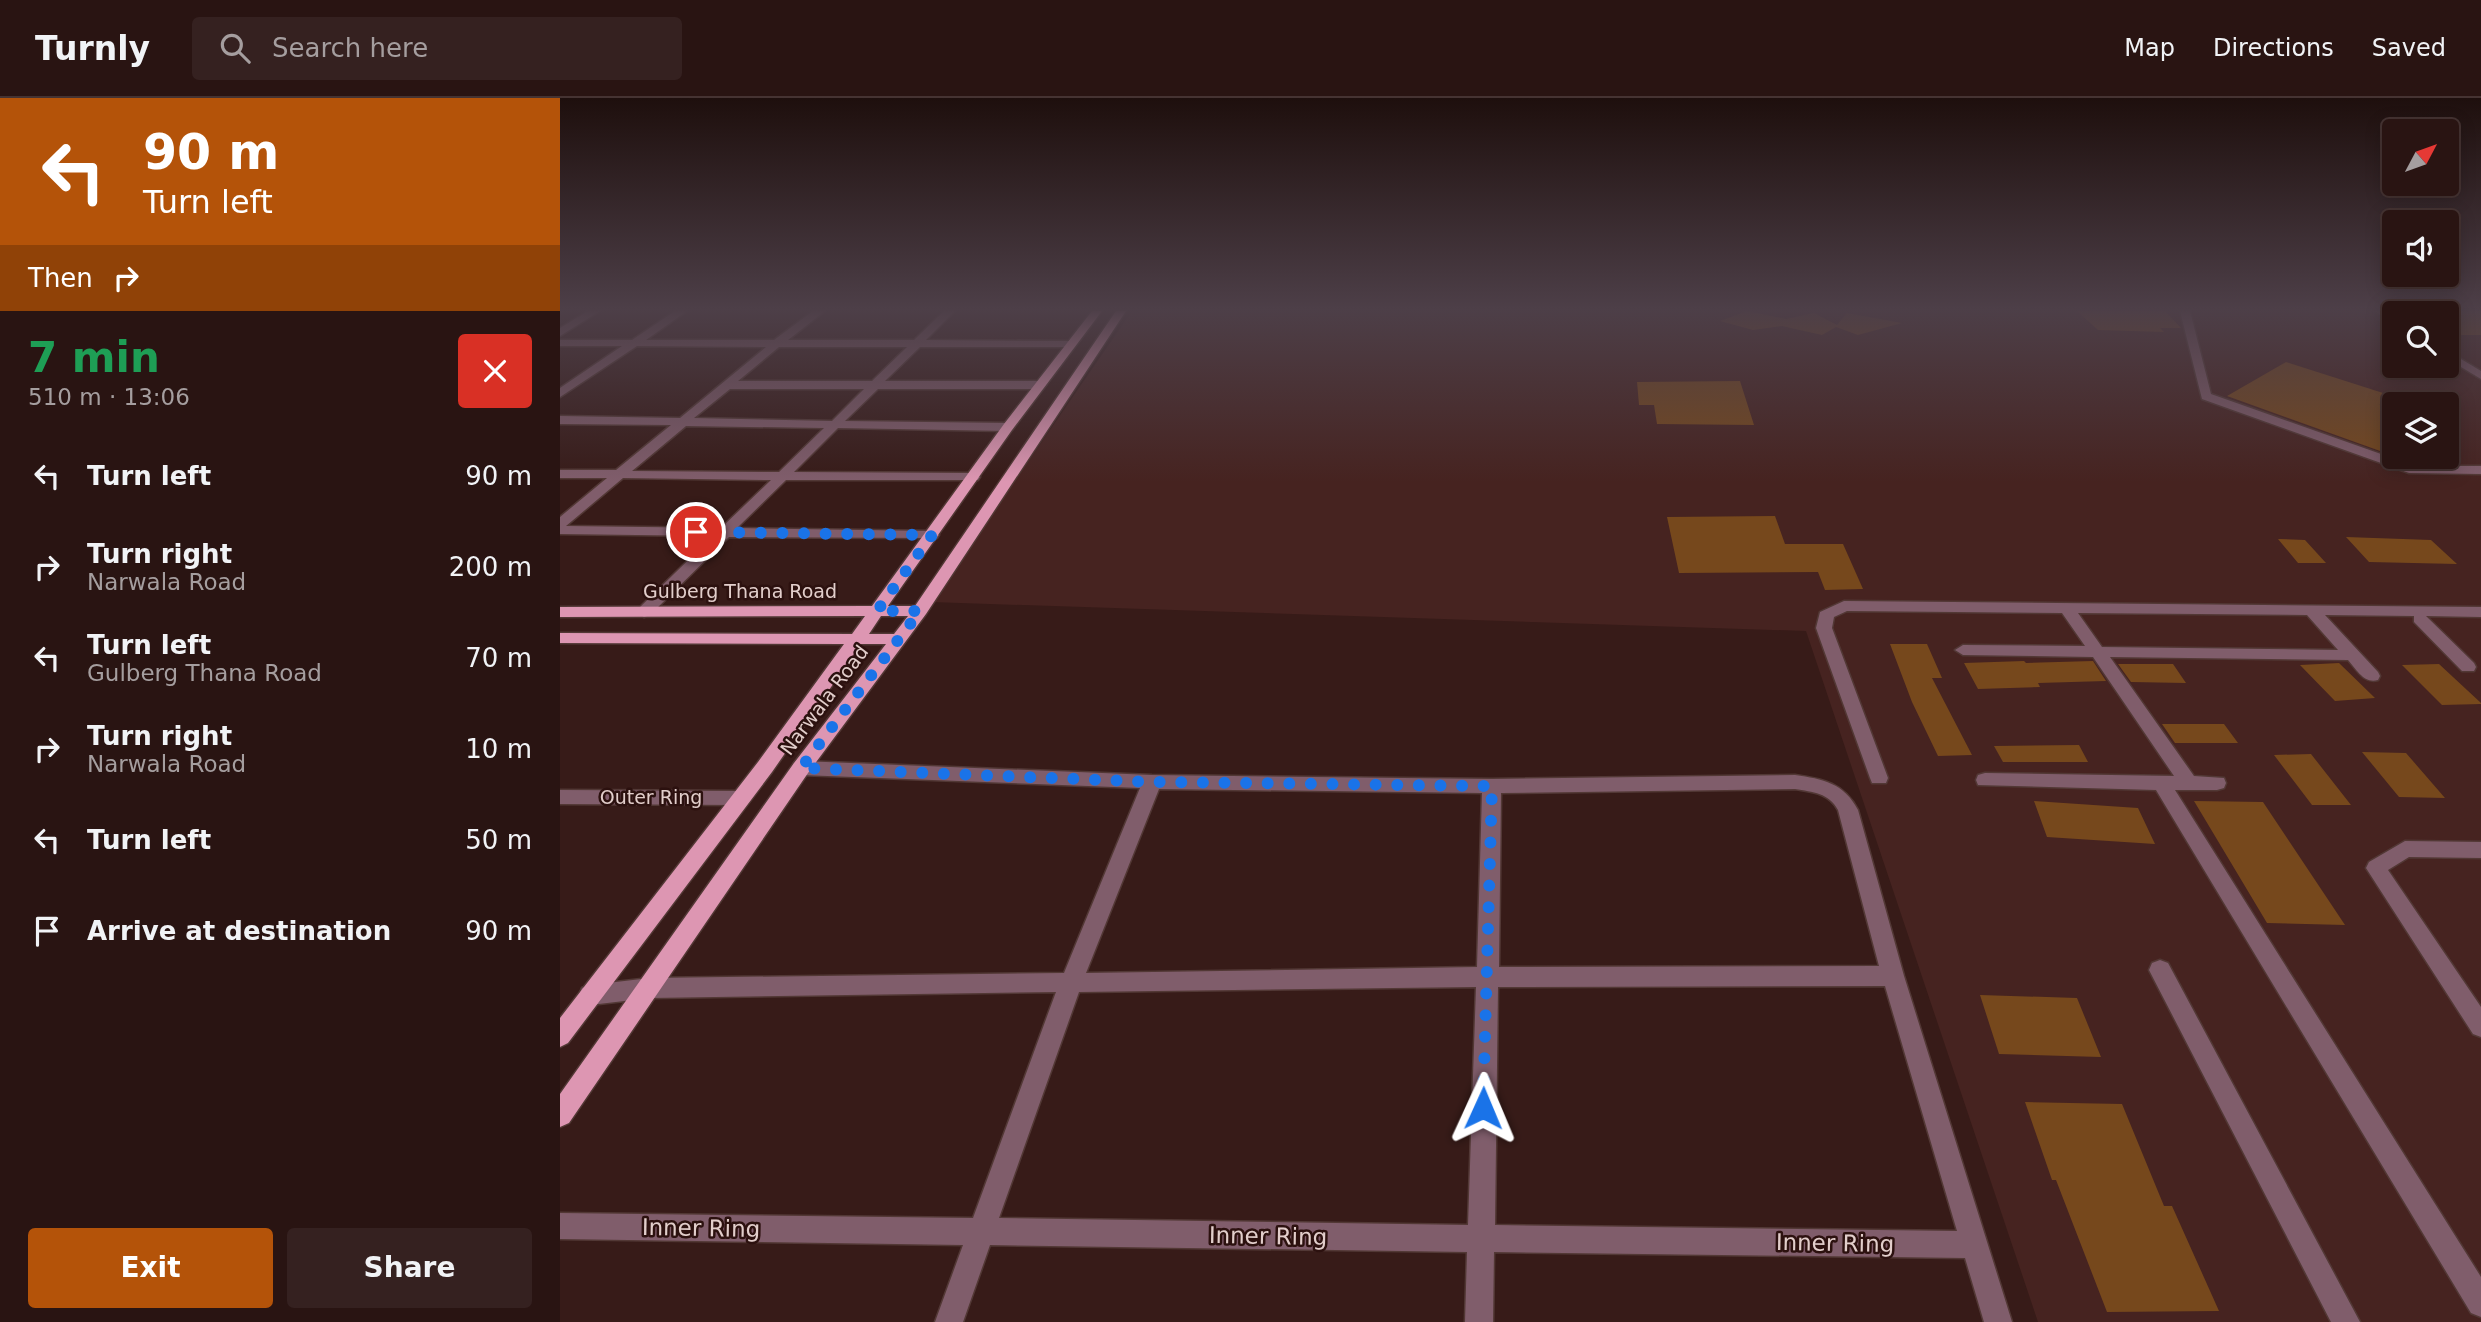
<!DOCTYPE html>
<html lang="en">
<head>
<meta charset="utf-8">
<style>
  :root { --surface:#291412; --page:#352120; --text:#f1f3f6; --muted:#a59e9f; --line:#453332; --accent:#b45309 }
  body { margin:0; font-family:"DejaVu Sans",sans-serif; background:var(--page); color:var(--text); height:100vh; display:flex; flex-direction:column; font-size:26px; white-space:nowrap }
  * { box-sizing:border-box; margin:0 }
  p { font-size:23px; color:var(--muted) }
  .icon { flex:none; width:38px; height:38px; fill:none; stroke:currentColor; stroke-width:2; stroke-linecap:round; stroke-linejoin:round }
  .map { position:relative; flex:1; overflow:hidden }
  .panel { display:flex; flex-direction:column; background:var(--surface); width:560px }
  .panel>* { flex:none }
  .banner { background:#b45309; color:#fff; overflow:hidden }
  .needle { width:46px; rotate:49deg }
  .controls { position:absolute; left:1822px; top:21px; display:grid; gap:14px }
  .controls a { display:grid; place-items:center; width:77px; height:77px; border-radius:7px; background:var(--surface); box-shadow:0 4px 18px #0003,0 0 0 2px var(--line); font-size:35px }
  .pin { position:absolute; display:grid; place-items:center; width:60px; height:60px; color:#fff; margin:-30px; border:4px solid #fff; border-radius:50%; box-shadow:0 2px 7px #0007 }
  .me { position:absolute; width:77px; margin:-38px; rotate:1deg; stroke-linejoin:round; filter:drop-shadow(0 0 5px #0008) }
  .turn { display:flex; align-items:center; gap:24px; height:147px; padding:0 28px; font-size:32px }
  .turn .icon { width:91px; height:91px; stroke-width:2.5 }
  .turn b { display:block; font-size:49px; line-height:60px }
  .then { display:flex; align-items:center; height:66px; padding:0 28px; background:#0003; gap:14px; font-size:26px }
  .round { display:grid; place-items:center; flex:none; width:74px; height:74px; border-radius:7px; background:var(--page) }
  .head { display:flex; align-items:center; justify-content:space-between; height:119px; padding:0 28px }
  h1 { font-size:42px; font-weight:700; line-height:52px; color:#1e9e55 }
  .primary-button { display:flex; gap:14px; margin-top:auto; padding:14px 28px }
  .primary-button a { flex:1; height:80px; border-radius:7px; background:var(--accent); color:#fff; font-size:28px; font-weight:700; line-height:80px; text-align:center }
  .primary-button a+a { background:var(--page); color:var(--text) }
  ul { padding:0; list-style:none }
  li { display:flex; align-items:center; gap:21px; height:91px; padding:0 28px }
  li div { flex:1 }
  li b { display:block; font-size:26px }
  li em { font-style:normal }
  header { display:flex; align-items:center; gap:42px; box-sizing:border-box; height:98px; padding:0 35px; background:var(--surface); border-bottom:2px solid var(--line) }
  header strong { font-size:33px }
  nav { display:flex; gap:38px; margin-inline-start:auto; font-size:24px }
  .search { width:490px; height:63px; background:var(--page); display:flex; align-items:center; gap:18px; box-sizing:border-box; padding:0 24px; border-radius:7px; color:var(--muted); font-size:26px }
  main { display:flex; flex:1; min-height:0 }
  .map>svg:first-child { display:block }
  .built { fill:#462320; fill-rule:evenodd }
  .building { fill:#76481c }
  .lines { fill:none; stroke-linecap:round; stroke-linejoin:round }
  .minor-casing { stroke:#523835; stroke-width:3 }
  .major-casing { stroke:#523835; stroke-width:3 }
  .minor { fill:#805d6b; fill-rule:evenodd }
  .major { fill:#dd96b2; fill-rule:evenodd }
  .route { stroke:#1a73e8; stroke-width:12; stroke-dasharray:0 21.6 }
  .labels { text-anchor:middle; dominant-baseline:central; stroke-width:5; stroke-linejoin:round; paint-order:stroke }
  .street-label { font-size:19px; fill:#e2cecb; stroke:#2c110f }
  .near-street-label { font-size:23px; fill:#e2cecb; stroke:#2c110f }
</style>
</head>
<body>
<header>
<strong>Turnly</strong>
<div class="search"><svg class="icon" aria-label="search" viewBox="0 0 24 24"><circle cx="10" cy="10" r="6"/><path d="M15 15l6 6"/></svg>Search here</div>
<nav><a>Map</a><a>Directions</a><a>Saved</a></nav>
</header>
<main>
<section class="panel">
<div class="banner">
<div class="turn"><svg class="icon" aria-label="left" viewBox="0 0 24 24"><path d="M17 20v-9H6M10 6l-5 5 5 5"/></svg><div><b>90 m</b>Turn left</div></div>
<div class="then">Then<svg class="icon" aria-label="right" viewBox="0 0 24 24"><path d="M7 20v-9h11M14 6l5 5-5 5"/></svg></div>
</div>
<div class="head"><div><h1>7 min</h1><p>510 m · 13:06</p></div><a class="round" style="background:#d93025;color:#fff"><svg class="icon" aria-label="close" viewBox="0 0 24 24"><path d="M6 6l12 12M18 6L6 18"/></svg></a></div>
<ul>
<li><svg class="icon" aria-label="left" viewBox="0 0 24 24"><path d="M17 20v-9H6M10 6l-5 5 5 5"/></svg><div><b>Turn left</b></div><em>90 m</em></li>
<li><svg class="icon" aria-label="right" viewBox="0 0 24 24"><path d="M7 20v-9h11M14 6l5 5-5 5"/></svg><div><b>Turn right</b><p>Narwala Road</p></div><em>200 m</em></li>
<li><svg class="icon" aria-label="left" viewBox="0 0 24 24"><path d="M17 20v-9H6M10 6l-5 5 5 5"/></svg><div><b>Turn left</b><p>Gulberg Thana Road</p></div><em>70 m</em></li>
<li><svg class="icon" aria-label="right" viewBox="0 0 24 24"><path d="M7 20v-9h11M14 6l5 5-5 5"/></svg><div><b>Turn right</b><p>Narwala Road</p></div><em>10 m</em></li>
<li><svg class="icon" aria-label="left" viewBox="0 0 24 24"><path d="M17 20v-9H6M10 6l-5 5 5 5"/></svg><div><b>Turn left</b></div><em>50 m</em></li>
<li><svg class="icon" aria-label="arrive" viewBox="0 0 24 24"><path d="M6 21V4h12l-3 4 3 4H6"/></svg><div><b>Arrive at destination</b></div><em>90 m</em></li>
</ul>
<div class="primary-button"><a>Exit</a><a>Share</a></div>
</section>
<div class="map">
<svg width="1921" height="1224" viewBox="0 0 1921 1224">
  <rect width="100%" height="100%" fill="#371b18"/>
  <path class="built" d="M572,213h1349v1011h-443l-232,-691 -875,-29zM1834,215h52v53h-52zM1834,306h52v53h-52z"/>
  <path class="building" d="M1187,213l39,8 28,-6 23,12 10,-12 55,10 -44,12 -22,-8 -14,8 -40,-9 -29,4 -33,-9z
    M1517,213h88l16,17h-21l4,4 -66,-2z
    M1886,213h35v24h-35z
    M1726,264l119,38v4h-26l15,5v47l-167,-60z
    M1180,283l14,44 -97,-1 -3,-19h-15l-2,-23z
    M1215,418l10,28h58l20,45 -38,1 -7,-18 -139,1 -12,-56z
    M1786,439l85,3 26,24 -88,-2z
    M1718,441l27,1 21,23h-28z
    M1330,546h37l15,34h-10l40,77 -34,1 -26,-54z
    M1464,563l2,2 67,-2 13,20 -68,2 2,4 -62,2 -14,-26z
    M1779,565l36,35 -40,3 -35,-36z
    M1558,566h55l13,19 -55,-1z
    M1879,566l42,39v1l-39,1 -40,-40z
    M1602,626h62l14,19h-63z
    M1519,647l9,17h-85l-9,-16z
    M1802,654l44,1 39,45 -46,-1z
    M1751,656l40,51h-39l-38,-50z
    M1474,703l104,7 17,36 -108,-7z
    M1634,703l69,1 82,123 -78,-2z
    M1420,897l97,3 24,59 -102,-3z
    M1465,1004l97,2 42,102h8l47,105 -112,1 -51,-132h-4z"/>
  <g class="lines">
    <defs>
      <path id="minor" d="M28,213h12l-40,25v-8z
        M115,213h12l-41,29h128l39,-29h12l-37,29h126l30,-29h11l-29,29 144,1 5,3 -5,3h-150l-35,34h155l6,4 -6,4h-162l-33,32 163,2 6,4 -6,4 -170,-3 -44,44 179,1 7,4 -2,3h-192l-49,48 195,3 7,4 -2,3 -208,-1 -79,78 -6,2 -8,-5 2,-3 75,-73 -153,-2v-17l47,-39h-47v-8h56l55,-45 -111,-1v-8l120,2 86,-71 -129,-1 -77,51v-9l62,-42h-62v-6h72zM219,249h128l-35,34h-134zM170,291h134l-32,32 -138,-3zM126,328l138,2 -45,44 -147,-1zM63,380l148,2 -50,48 -155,-2z
        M1620,213h10l21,83 204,72h66v8l-72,-1 -207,-74z
        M1815,213h12l7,4v8z
        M1886,252l35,21v8l-35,-21z
        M1284,503l637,6v10l-55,-1 48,47 2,4 -2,4h-12l-48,-49v-6l-89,-1 53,57 2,4 -2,4c-14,4 -21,-10 -30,-20l-238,-3 84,119 30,2 2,5 -2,5 -7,2h-42l306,487v40l-10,-4 -315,-523 -178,-5 -2,-5 2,-5 7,-2 189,3 -81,-119 -130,-2 -8,-5 8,-5 122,1 -23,-33 -215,-2 -13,6 -2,11 56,150 -2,5h-14l-2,-5 -54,-150 4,-16zM1518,515l229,2 31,35 -236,-3z
        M241,663l351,14 340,4 303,-4c28,4 49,8 63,35l46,166 108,346h-28l-19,-64 -471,-6 -1,70h-28l2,-70 -477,-7 -27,77h-28l28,-77 -403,-6v-26l413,5 83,-226 -406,6 -60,7 -8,-3 -3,-7 3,-7 8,-3 60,-7 414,-5 76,-185 -339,-13 -7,-2 -2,-5 2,-5zM599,691l323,4 -5,174 -391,6zM1235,691c18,3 34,4 43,21l41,156 -380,1 2,-174zM1325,888l72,245 -462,-6 3,-238zM916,889l-8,238 -469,-7 80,-226z
        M0,692l181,1 7,2 3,5 -3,5 -7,2 -181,-1z
        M1845,743l76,1v16l-72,-1 -21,13 93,137v30l-8,-3 -107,-166 3,-6z
        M1600,862l8,3 192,359h-29l-182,-352 3,-7z"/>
      <path id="major" d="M532,213h10l-90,119 -124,176h27l201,-295h10l-200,303 -118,159 -239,350 -9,4v-33l234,-331 92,-119h-25l-89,128 -204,271 -8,4v-29l198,-256 86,-118 -284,-1v-10l292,1 13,-18 -305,1v-10l312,-1 132,-182zM321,518h27l-14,18h-25z"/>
    </defs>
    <use href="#minor" class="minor-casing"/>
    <use href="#major" class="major-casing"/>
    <use href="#minor" class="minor"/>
    <use href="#major" class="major"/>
  </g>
  <linearGradient id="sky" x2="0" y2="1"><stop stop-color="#1e0f0d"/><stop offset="0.55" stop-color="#4d3f48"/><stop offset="1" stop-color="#4d3f48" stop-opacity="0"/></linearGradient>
  <rect width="1921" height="384" fill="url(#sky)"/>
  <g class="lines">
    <path class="route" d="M136,434l236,3 -55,76h43l-119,157 351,14 340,4 -9,322"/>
  </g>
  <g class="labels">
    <g class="street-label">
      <text x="180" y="493">Gulberg Thana Road</text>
      <text transform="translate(264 602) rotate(-53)">Narwala Road</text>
      <text x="91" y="699">Outer Ring</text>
    </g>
    <g class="near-street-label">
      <text transform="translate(141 1130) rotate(1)">Inner Ring</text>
      <text transform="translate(708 1138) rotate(1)">Inner Ring</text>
      <text transform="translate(1275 1145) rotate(1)">Inner Ring</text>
    </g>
  </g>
</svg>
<div class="controls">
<a><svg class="needle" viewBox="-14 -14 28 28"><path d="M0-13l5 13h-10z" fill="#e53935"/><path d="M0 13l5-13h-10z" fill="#a59e9f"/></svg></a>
<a><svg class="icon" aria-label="sound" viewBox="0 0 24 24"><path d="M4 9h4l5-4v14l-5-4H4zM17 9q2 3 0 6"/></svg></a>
<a><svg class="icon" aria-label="search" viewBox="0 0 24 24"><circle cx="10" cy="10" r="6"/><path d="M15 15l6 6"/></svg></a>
<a><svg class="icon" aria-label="layers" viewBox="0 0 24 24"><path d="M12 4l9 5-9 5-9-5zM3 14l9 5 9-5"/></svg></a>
</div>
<div class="pin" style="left:136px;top:434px;background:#d93025"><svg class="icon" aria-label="arrive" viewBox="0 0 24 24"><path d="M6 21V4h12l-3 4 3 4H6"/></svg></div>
<svg class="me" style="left:923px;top:1010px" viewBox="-20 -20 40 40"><path d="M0-17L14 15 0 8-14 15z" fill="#1a73e8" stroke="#fff" stroke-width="4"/></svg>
</div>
</main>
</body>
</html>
